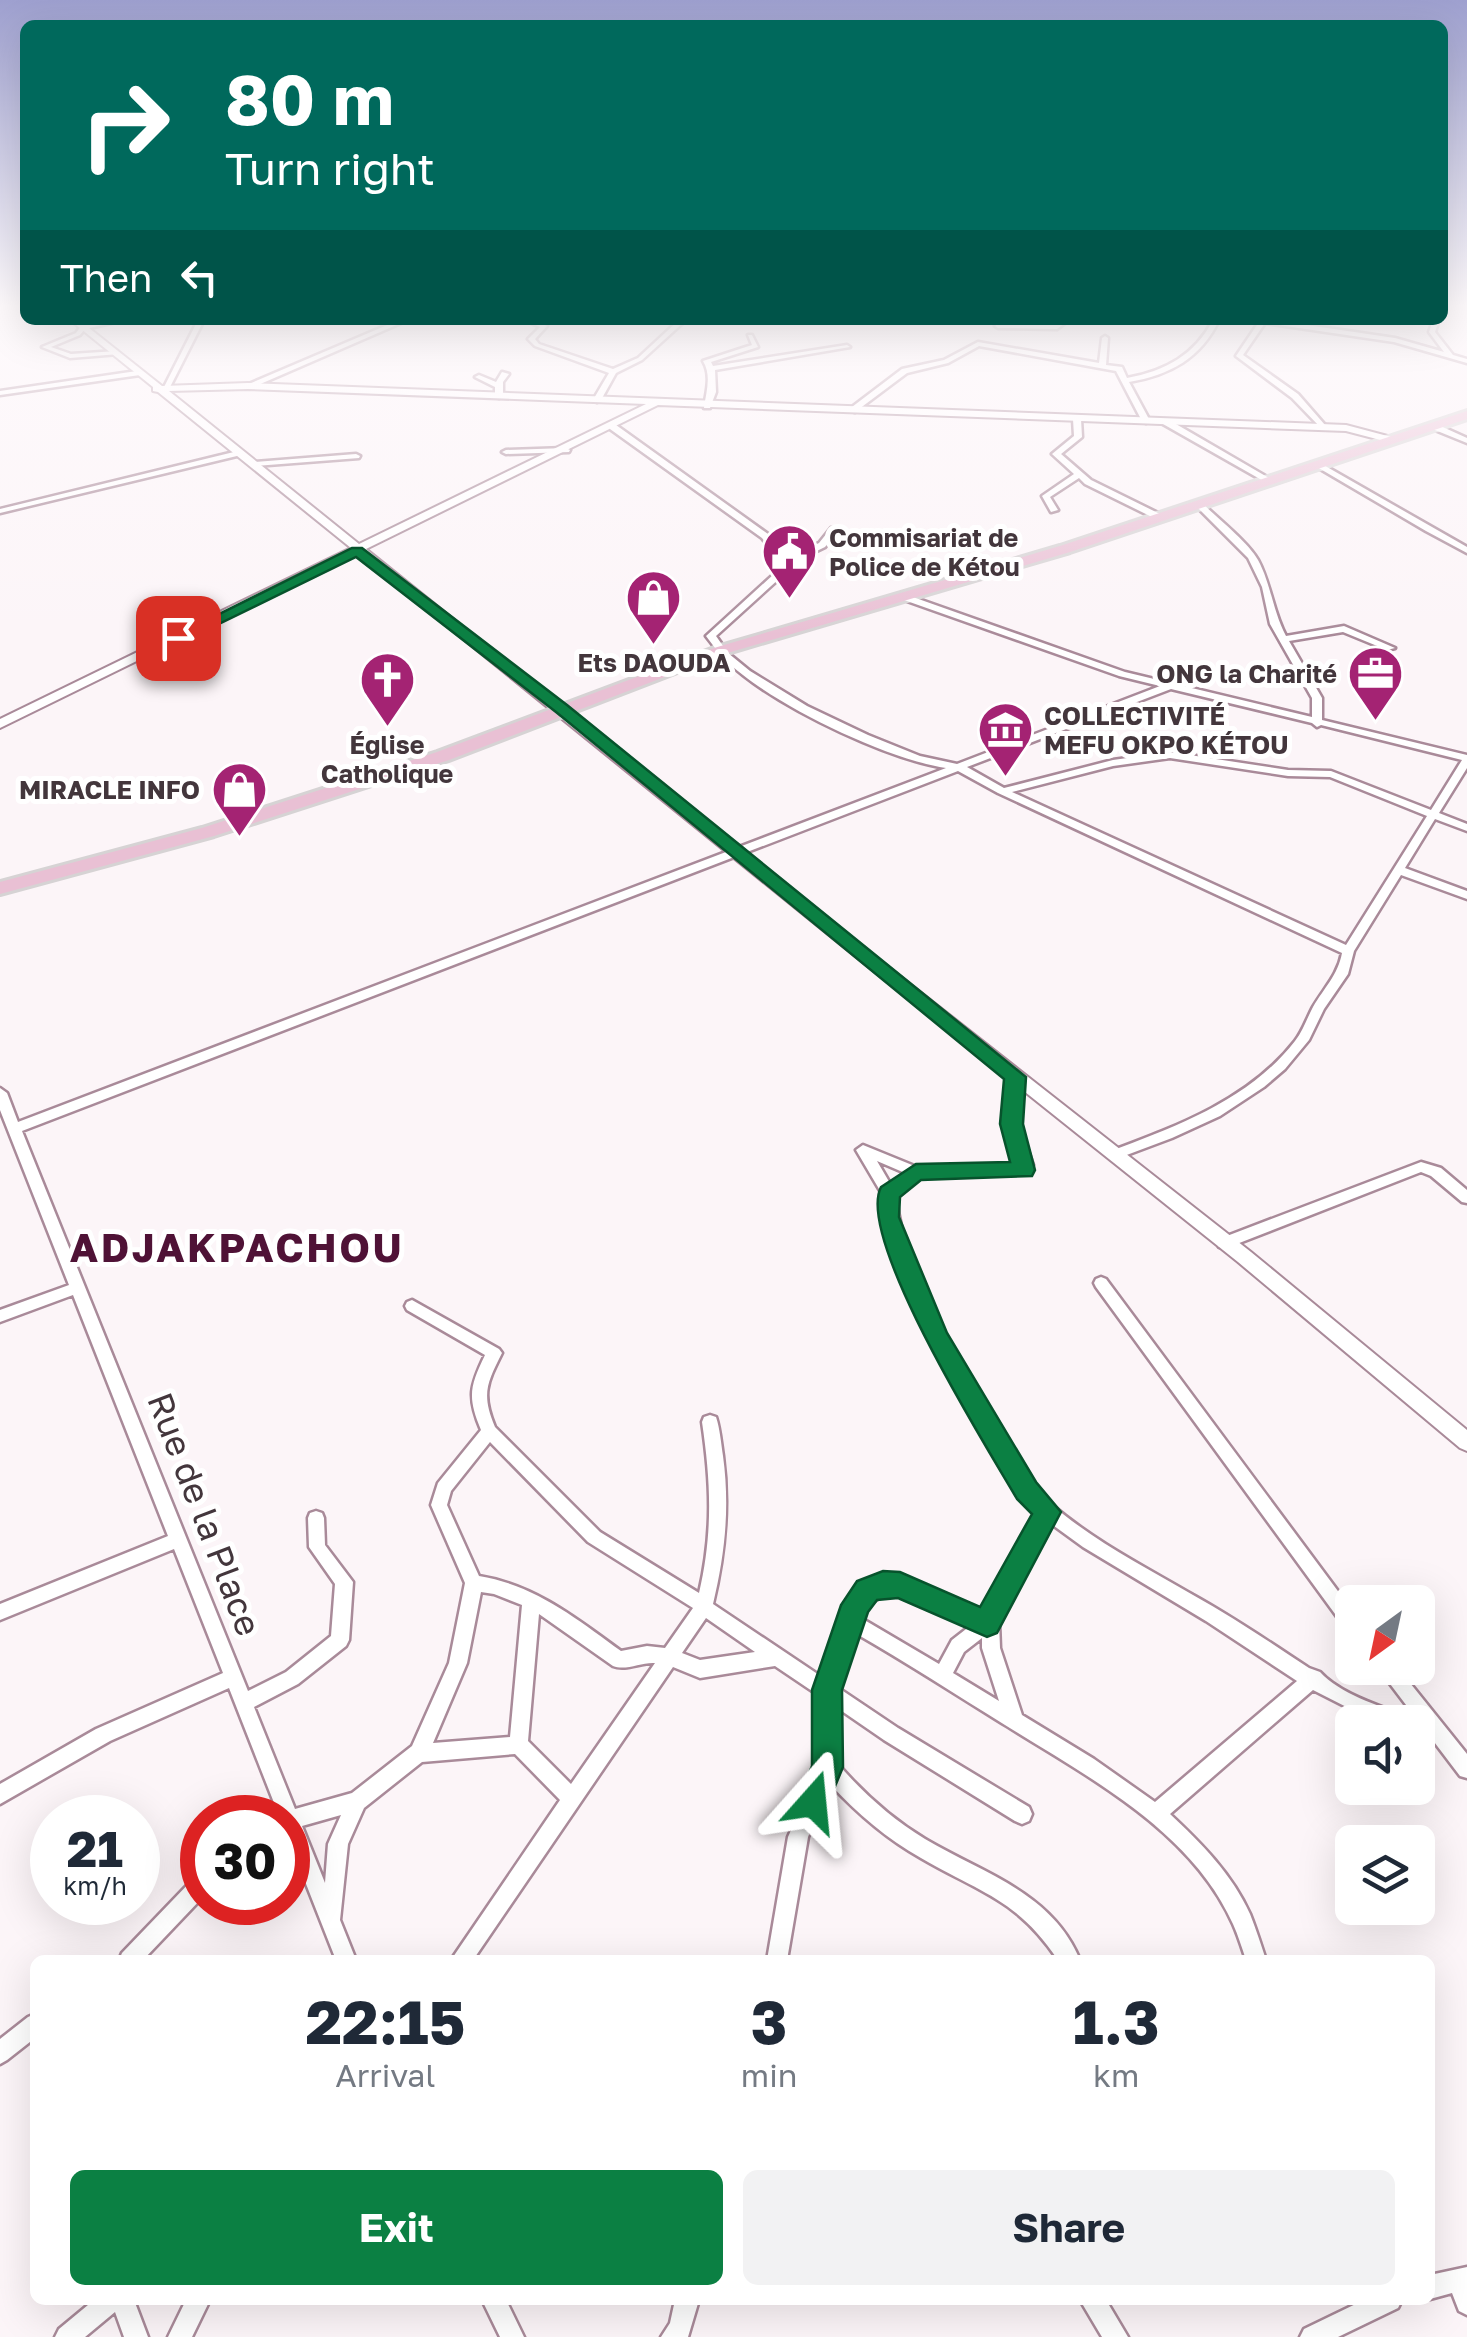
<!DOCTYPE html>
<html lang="en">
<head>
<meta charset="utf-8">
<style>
  :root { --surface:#fff; --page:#f2f2f3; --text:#1f2937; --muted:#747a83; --accent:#0b8043 }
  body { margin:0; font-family:"Golos Text",sans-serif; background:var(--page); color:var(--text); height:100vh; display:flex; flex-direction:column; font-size:38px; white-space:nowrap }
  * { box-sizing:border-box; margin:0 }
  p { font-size:32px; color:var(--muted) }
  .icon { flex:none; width:55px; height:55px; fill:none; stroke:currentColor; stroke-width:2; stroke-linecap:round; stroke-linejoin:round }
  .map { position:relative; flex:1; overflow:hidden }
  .drawer { position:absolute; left:30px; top:1955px; width:1405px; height:350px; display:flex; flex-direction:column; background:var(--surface); border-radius:15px; box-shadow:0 10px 40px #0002 }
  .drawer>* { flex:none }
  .banner { position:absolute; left:20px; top:20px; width:1428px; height:305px; border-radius:15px; box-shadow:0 10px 40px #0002; background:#00695c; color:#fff; overflow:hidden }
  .needle { width:65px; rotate:213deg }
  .fabs { position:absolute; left:1335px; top:1585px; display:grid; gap:20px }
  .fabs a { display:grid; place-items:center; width:100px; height:100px; border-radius:15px; background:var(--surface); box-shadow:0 10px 40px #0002; font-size:50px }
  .speed { position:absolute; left:30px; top:1795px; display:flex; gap:20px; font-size:50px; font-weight:700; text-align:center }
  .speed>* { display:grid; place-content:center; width:130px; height:130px; border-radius:50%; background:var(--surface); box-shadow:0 10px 40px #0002; line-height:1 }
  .speed small { font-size:25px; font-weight:400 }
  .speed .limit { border:15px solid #d22; background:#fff; color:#111 }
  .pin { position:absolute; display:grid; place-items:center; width:85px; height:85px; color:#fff; margin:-42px; border-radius:20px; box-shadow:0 5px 15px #0006 }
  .me { position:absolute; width:110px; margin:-55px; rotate:18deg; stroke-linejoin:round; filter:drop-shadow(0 0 8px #0008) }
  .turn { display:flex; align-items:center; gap:35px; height:210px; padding:0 40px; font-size:45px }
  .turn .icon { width:130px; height:130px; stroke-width:2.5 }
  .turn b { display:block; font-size:70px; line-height:85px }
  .then { display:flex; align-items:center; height:95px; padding:0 40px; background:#0003; gap:20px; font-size:38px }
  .eta { display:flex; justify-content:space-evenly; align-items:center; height:170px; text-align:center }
  .eta b { font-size:60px; font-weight:700; line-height:70px }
  .cta { display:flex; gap:20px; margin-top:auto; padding:20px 40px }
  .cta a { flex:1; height:115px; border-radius:15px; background:var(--accent); color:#fff; font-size:40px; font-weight:700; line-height:115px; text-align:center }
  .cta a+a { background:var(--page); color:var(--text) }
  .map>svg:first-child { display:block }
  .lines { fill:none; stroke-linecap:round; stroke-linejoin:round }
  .minor-casing { stroke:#a98a99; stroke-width:5 }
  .tertiary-casing { stroke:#a98a99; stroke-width:4 }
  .primary-casing { stroke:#d6d3d4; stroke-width:6 }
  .minor { fill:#fff; fill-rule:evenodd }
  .tertiary { fill:#fff; fill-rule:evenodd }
  .primary { fill:#e9c0d4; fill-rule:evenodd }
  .route { fill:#0b8043; stroke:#07532c; stroke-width:2.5 }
  .labels { text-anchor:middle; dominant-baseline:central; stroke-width:10; stroke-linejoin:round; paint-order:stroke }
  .far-poi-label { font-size:25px; font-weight:bold; fill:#43363c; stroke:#fff; text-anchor:start }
  .near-street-label { font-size:35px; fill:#43363c; stroke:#fff }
  .district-label { font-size:40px; font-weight:bold; letter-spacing:2.5px; fill:#4f1236; stroke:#fff }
</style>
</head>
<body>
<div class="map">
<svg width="1467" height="2337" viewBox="0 0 1467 2337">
  <rect width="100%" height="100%" fill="#fcf5f8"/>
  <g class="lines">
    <defs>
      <path id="minor" d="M1442,308h5l-5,4z
        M110,320h14l-39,9 -5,6 -29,12 20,7 46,-3 2,3 -49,4 -28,-11 34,-14 5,-7z
        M198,320h6l-35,69 -7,2z
        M399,320h9l-157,68 -7,-2z
        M525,320h9l13,6 -12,13 4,5 74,25 25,-11 41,-38h7l-44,40 -26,13 -15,27 -4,2 -4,-2 16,-27 -74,-27 -7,-7 12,-12z
        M1062,320h7l-12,9 -59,-1 -3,-2 3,-2 57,1z
        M1213,320h6c-18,38 -49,55 -90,62l21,39 -4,2 -4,-2 -26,-50 -137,-25 -31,17 -41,10 -52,39 -7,-2 54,-41 42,-9 34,-18 121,21 3,-25 3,-2 3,2 -2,27 16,2 5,11c38,-7 68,-23 86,-58z
        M1256,320h17l122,18 49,14 -15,-20 4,-12h6l-4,12 18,23 14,4v4l-73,-21 -129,-19 -22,32 55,39 27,31v4h-3l-30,-31 -56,-42 23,-34z
        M748,335h4l6,12 -47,15 2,4 134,-21 3,2 -135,23 1,22 -6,16h-6c2,-16 8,-32 -1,-47l49,-16z
        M137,371l3,4 -140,20v-4z
        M502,372l7,2 -6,8v14l-4,2 -4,-2v-9l-20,-10 4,-2 17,7z
        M1077,417l4,2 1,18 -21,17 30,26 71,35v4h-6l-71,-35 -6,-6 -29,19 8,13 -7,2 -9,-16 32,-22 -22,-20 22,-18 -1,-17z
        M1163,420h6l105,61 -7,2 -104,-59z
        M1430,424h6l31,14v5l-37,-15z
        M610,425h6l152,109 18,25 33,-16 12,-15h6l1,2 -13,17 -37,18 -7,12 -65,59 12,17 22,18 57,35 61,29 52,21 37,8 203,-78 -41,-10 -215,-76v-4h6l215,76 187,45v-19l-42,-74 -8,-37 -14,-29 -54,-54 7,-2c16,16 47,40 57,58 13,24 15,52 28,76l58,-10 51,22 -8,2 -44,-18 -54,9 33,57v22l145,35v13l-28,45 28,11v7l-32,-12 -30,49 62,23v8l-66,-24 -47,76 -6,23 -24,35 -15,31 -24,29 -21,18 -44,29 -48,22 -56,21 -7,-5 2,-3c67,-25 139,-52 184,-110 8,-10 12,-23 18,-34 11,-19 25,-32 29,-54l-344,-160 -40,-22 -936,360 226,560 38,-19 45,-36 4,-52 -26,-37 -1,-29 2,-5 6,-2 6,2 2,5 1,27 28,37 -4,58 -3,6 -48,38 -44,23 41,102 57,-16 60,-47 37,-83 16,-80 -34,-78 7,-22 43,-53c-14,-33 -11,-44 4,-75l-78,-45 -2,-4 2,-4 5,-2 87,49 3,4c-15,30 -21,41 -7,74l105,105 99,61c14,-60 12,-110 3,-171l2,-5 6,-2 6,2c4,12 5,26 7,39 7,51 2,98 -10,148l109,73c9,-26 15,-59 32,-81 33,-41 96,1 130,20l54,-103 -17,-17 -62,-105 -46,-88 -17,-41 -11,-37 -3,-31 -26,-44 7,-5 54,22 102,-2 -14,-40 4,-48 6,-4 6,4 -2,48 14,40 -4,9 -110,3 -23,19c9,85 59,163 103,235 16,26 30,54 53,74 42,36 93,62 141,90 40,22 78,48 116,73l11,4c20,22 58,33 85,44l3,6h-32l-63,-32 -143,124c31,29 62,60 80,100 6,15 11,31 16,46h-20c-4,-12 -8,-25 -13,-36 -42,-94 -145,-147 -228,-199 -50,-31 -99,-63 -150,-92l-18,54 61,41 131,79 3,7 -3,7 -7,3 -7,-3 -131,-81 -48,-33 1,56c26,30 55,56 88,76 57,34 127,53 155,121h-22c-41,-61 -77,-67 -137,-102 -34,-19 -64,-45 -91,-74l-22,53 -21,123h-20l21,-123 31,-70 -1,-72 -43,-29 -75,12 -27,-11 -200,293h-22l109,-160 -45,-46 -93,8 -58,46 -16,36 -8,76 16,40h-20l-48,-122v-20h-8l-51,-130 -119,53 -110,63v-20l96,-55 127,-56 -49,-124 -174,71v-16l168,-68 -95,-241 -73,27v-12l69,-25 -69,-175v-22l7,5 11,29 928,-354c-58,-9 -156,-56 -203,-93 -15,-11 -26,-24 -37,-39l68,-62 7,-11 -19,-25 -152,-109zM1171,689l141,34 5,4 4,-2 141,35 -31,50 -100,-39 -43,-1 -118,-18 -57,8 -109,28 -37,-21zM1170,758l118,18 42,1 97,39 -81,129 -334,-153 101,-26zM877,1161l28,12 -14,12zM490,1442l98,100 105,66 -28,40 -18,-2 -26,5c-44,-32 -86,-66 -142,-75l-32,-71 4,-14zM1050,1523l33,24 123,74 91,60 -142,121 -61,-43 -72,-44 -22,-67 -1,-26zM481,1592l13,2 28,11 -12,132 -77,6 34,-80zM891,1594l31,7 48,25 -18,14 -13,24 -78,-46c7,-14 15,-21 30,-24zM539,1614l74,52c13,5 28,-4 42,-3l-84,121 -43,-43zM706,1618l49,34 -55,8 -18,-7zM982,1638v10l17,53 -46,-28 11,-21zM341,1815l-13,29 -3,39 -23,-57z
        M566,448l4,2 -1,2 -63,2 -4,-2 4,-2z
        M238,451l4,2 -1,2 -241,58v-4z
        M356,454l4,2 -1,2 -104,8 -4,-2 4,-2z
        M1320,463l147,84v6l-41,-22 -109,-64 -1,-2z
        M1421,1162l20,6 26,22v13l-5,-1 -31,-26 -10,-4 -192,75h-10l-2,-4 2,-4z
        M1101,1277l5,2 246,331v21l-6,-2 -250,-342 -2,-4 2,-4z
        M1378,1668h20l69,86v24l-7,-2z
        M202,1874v24l-59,62h-24l3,-7 73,-76z
        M35,2014v24l-28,22 -7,4v-25l28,-22z
        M1467,2267v48l-8,-4 -7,-18 -22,6v-24z
        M94,2300h40l14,37h-24l-9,-25 -30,25h-30l4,-8z
        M186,2300h24l-18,37h-24z
        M482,2300h24l18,37h-24z
        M675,2300h24l-11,37h-27l9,-14z
        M1080,2300h26l22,37h-26z
        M1364,2300h38l-4,8 -60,29h-38l4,-8z"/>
      <path id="tertiary" d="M70,320h9l83,66 86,-3 1098,42 49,13v4l-3,1 -46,-12 -688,-26 -292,144 405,326 480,377 216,178v21l-7,-3 -222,-186 -378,-302 -503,-407 -357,175v-9l351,-171 -193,-156 -5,-1v-4zM248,389l398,15 -287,140 -190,-153z"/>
      <path id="primary" d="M1467,411v8l-397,133 -346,102 -275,106 -235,76 -214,58v-12l202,-54 235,-76 277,-104 346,-102z"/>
    </defs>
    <use href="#minor" class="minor-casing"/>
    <use href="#tertiary" class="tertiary-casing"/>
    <use href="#primary" class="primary-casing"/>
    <use href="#minor" class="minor"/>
    <use href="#tertiary" class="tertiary"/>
    <use href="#primary" class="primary"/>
  </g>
  <linearGradient id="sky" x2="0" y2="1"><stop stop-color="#9ea0cf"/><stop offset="0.48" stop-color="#fefafc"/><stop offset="1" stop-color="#fefafc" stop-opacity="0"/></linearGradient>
  <rect width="1467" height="636" fill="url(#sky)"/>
  <path class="route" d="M352,548h10l205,157 459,372 -3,47 12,46 -3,6 -111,4 -21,17 -1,20 48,116 89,149 25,30 -64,121 -10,4 -89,-39 -21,2 -9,12 -26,78 1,77 -19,46 -11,4 -11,-4 -5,-11 15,-36v-76l29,-85 16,-24 26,-10 17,1 80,35 52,-93 -15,-15c-30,-52 -162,-261 -136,-312l35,-23 94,-2 -10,-38 4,-45 -448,-367 -200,-155 -172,84 -13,-3z"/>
  <defs>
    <symbol id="civic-pin" viewBox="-11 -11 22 30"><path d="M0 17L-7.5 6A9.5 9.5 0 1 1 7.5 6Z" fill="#a42373" stroke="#fff"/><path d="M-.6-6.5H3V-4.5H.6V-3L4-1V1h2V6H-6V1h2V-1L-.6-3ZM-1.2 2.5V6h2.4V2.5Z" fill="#fff"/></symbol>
    <symbol id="shop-pin" viewBox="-11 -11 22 30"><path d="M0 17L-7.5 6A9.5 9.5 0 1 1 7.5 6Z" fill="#a42373" stroke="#fff"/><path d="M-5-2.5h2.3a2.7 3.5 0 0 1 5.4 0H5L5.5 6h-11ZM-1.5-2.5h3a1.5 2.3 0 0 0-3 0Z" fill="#fff"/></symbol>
    <symbol id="office-pin" viewBox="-11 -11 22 30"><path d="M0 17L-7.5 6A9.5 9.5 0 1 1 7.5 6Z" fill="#a42373" stroke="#fff"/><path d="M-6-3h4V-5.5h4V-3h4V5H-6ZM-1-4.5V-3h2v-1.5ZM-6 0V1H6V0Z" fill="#fff"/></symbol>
    <symbol id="church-pin" viewBox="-11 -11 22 30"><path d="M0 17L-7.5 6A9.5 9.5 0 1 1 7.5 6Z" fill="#a42373" stroke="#fff"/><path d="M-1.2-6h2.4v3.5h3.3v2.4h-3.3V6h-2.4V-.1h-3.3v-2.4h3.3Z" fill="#fff"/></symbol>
    <symbol id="museum-pin" viewBox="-11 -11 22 30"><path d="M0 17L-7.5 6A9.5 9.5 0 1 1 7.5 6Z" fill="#a42373" stroke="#fff"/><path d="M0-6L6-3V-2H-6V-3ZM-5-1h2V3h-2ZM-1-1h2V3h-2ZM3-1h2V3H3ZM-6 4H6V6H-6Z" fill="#fff"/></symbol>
  </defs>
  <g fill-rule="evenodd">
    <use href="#civic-pin" x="758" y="520" width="63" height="86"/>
    <use href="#shop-pin" x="622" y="566" width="63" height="86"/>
    <use href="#office-pin" x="1344" y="642" width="63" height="86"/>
    <use href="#church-pin" x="356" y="648" width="63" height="86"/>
    <use href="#museum-pin" x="974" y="698" width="63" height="86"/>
    <use href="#shop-pin" x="208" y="758" width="63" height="86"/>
  </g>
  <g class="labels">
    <g class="far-poi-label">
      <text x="829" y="537">Commisariat de<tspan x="829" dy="29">Police de Kétou</tspan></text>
      <text x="654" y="662" text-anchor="middle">Ets DAOUDA</text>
      <text x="1337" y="673" text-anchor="end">ONG la Charité</text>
      <text x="1044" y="715">COLLECTIVITÉ<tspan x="1044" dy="29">MEFU OKPO KÉTOU</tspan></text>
      <text x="387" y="744" text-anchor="middle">Église<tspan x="387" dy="29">Catholique</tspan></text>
      <text x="200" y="789" text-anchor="end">MIRACLE INFO</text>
    </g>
    <g class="near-street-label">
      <text transform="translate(205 1514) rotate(69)">Rue de la Place</text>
    </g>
    <g class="district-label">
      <text x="237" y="1247">ADJAKPACHOU</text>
    </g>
  </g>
</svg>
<div class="fabs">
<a><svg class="needle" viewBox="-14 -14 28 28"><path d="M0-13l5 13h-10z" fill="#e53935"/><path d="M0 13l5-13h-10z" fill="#747a83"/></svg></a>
<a><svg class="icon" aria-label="sound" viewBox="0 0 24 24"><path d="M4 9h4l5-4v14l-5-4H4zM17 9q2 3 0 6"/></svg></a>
<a><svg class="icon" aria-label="layers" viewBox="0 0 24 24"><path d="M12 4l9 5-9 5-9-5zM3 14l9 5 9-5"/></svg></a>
</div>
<div class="speed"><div>21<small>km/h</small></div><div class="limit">30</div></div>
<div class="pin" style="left:178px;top:638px;background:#d93025"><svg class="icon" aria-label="arrive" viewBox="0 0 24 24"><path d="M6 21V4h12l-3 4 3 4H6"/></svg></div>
<svg class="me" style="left:813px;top:1802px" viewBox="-20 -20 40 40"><path d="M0-17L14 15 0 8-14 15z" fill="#0b8043" stroke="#fff" stroke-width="4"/></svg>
<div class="banner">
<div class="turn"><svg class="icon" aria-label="right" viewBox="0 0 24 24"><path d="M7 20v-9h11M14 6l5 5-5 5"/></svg><div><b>80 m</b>Turn right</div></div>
<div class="then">Then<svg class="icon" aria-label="left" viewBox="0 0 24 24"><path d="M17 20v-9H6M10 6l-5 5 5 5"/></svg></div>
</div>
<section class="drawer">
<div class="eta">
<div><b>22:15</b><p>Arrival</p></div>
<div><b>3</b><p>min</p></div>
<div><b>1.3</b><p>km</p></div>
</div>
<div class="cta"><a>Exit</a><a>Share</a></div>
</section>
</div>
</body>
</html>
